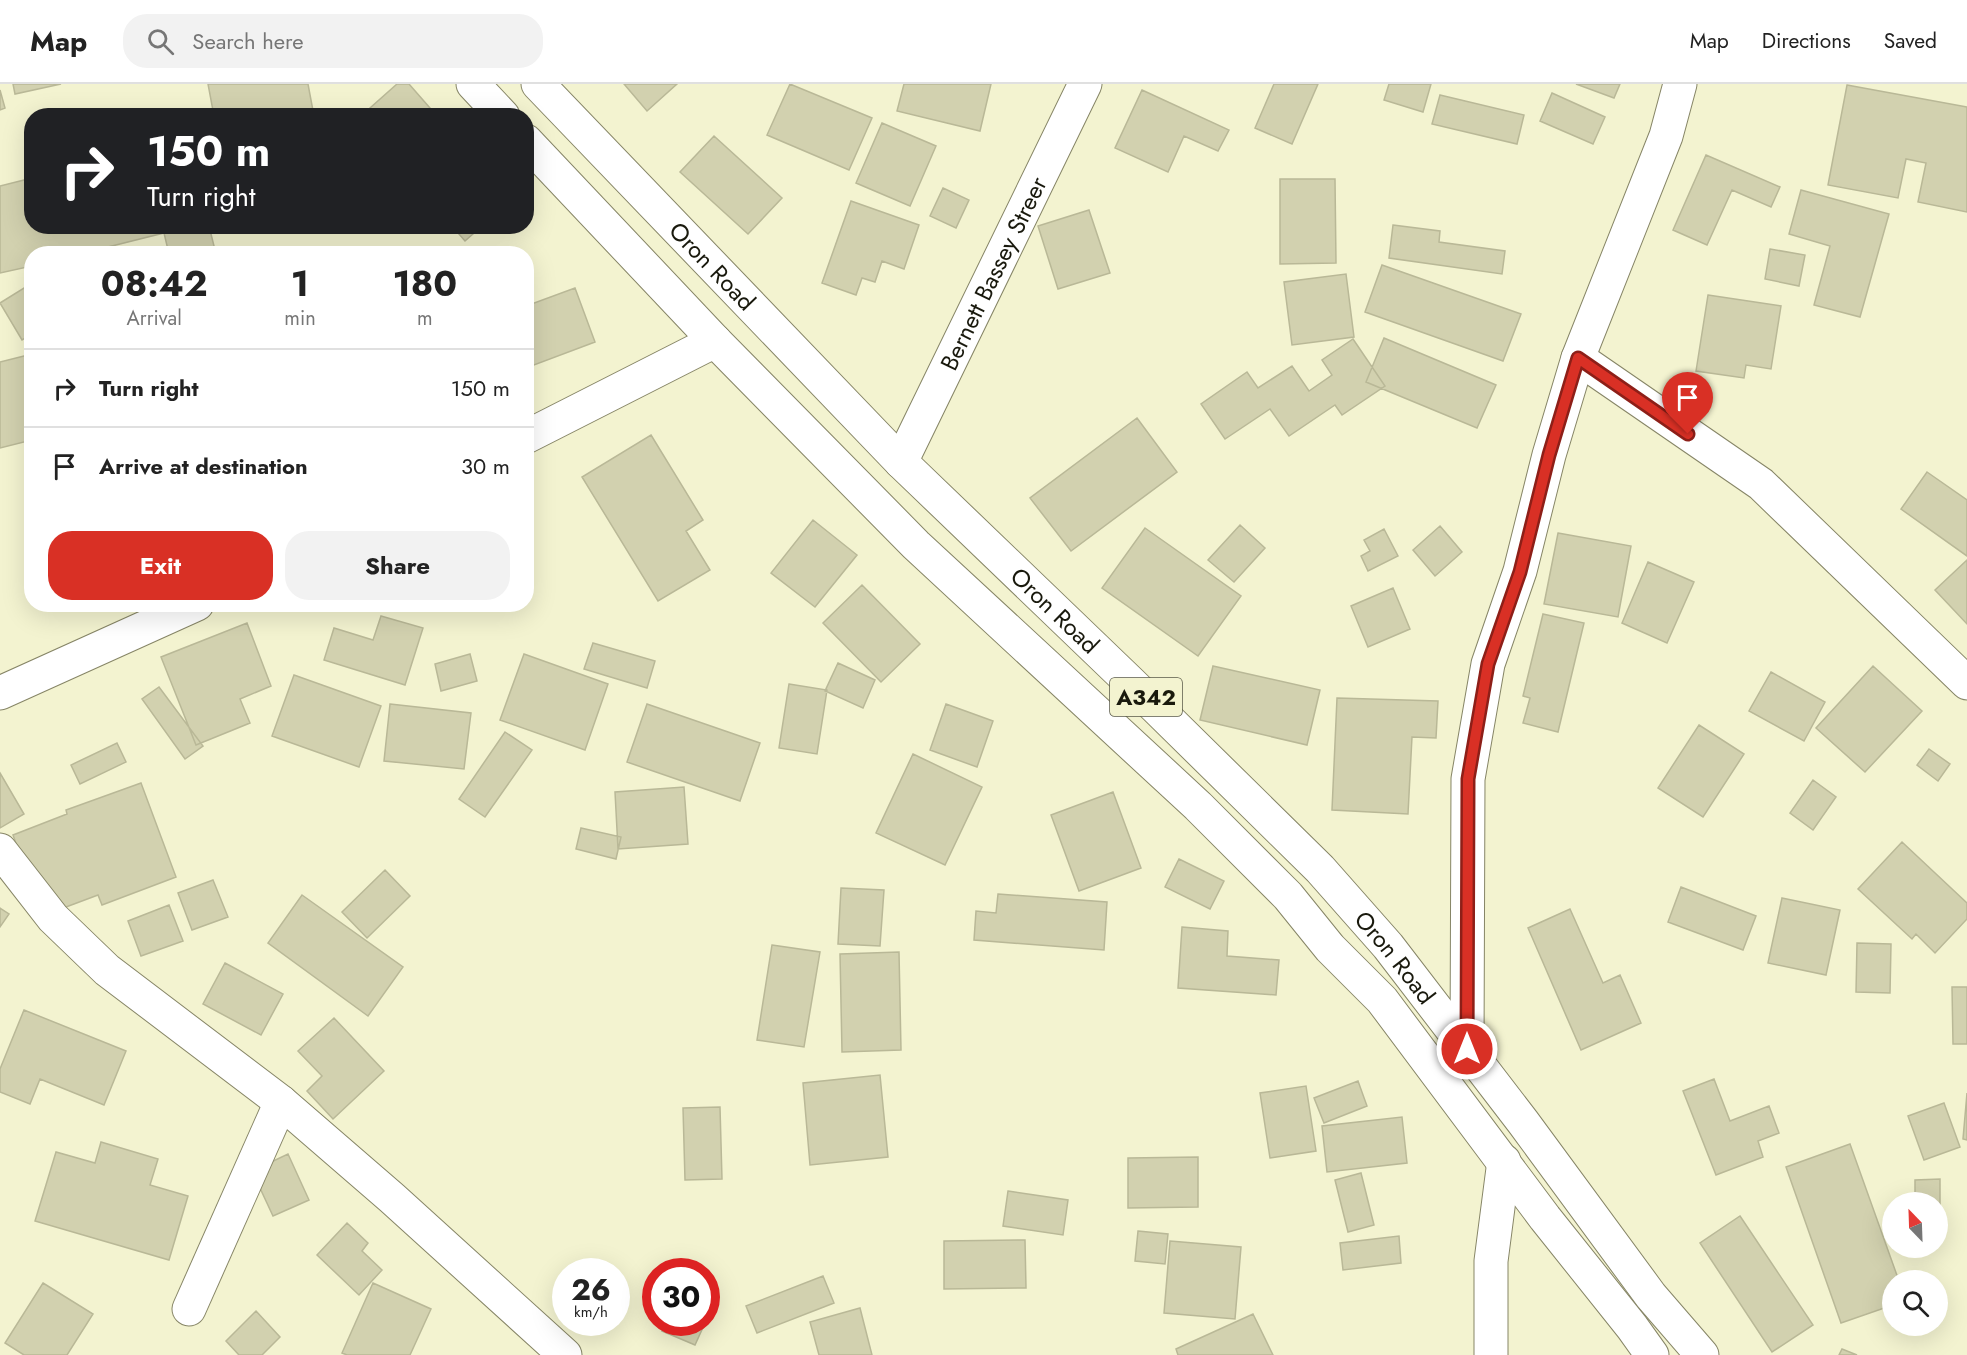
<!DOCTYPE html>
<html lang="en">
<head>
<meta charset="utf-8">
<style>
  :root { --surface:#fff; --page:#f2f2f2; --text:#222; --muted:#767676; --line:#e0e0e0; --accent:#d93025 }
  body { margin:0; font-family:Jost,sans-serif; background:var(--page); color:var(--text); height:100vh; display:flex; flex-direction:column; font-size:22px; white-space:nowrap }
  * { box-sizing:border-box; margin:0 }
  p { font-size:20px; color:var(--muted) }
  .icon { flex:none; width:33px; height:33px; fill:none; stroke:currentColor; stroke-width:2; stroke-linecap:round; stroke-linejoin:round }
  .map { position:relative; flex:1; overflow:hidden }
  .panel { position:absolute; left:24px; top:162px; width:510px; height:366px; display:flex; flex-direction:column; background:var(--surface); border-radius:24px; box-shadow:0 6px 24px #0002 }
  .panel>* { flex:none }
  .hud { position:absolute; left:24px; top:24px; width:510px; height:126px; border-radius:24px; box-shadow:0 6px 24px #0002; background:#202124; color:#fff; overflow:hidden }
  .needle { width:39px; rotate:337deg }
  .buttons { position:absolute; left:1882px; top:1108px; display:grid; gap:12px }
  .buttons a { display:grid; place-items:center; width:66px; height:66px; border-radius:50%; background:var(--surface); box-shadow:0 6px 24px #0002; font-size:30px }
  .speed { position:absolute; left:552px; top:1174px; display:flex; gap:12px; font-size:30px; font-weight:700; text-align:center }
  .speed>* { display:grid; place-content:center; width:78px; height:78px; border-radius:50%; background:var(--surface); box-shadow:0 6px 24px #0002; line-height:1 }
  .speed small { font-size:15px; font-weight:400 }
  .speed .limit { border:9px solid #d22; background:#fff; color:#111 }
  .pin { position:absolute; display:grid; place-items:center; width:51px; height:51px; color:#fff; margin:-62px -26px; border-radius:50% 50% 50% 0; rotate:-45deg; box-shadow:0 0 6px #0007 }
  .pin .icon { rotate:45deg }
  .me { position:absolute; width:66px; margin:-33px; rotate:0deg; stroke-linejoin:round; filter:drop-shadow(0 0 4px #0008) }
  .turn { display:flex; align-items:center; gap:21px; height:126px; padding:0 24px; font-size:27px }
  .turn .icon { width:78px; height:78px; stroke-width:2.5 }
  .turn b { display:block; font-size:42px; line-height:51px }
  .eta { display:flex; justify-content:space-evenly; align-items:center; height:102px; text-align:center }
  .eta b { font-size:36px; font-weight:700; line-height:42px }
  .primary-button { display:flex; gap:12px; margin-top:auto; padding:12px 24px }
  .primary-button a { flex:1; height:69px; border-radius:24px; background:var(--accent); color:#fff; font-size:24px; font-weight:700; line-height:69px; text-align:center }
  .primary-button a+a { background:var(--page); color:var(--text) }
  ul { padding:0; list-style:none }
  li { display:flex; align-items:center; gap:18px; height:78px; padding:0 24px; border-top:2px solid var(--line) }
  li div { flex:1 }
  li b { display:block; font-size:22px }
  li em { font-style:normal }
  header { display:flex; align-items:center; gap:36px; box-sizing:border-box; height:84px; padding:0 30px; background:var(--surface); border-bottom:2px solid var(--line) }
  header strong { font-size:28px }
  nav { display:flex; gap:33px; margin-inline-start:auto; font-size:21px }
  .search { width:420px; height:54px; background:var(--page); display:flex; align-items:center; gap:15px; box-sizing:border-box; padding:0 21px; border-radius:24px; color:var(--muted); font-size:22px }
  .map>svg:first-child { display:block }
  .building { fill:#d2d1af; stroke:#b9b897; stroke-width:1.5 }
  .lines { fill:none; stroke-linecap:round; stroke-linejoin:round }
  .minor-casing { stroke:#868566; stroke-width:35 }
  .highway-casing { stroke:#868566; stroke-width:35 }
  .minor { stroke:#fff; stroke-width:33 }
  .highway { stroke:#fff; stroke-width:33 }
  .route-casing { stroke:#8d1f18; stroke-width:15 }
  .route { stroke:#d93025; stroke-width:10 }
  .labels { text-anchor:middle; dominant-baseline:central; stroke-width:4.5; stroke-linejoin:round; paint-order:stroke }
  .shield { fill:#f3f3d0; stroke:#5a5a48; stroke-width:1.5 }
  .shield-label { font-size:22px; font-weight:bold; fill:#19190d }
  .street-label { font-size:24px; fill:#19190d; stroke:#f3f3d0 }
</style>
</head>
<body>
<header>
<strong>Map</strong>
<div class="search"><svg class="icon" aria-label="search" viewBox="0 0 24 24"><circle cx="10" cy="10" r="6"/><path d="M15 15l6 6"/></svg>Search here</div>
<nav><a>Map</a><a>Directions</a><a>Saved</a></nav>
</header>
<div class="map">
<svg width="1967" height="1271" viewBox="0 0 1967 1271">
  <rect width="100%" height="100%" fill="#f3f3d0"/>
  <path class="building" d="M13,0h48l-46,10z
    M208,0h100l6,32h-100z
    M397,0h12l28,32h-76z
    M624,0h53l-30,27z
    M790,0l82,34 -23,52 -82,-35z
    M904,0h87l-11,47 -83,-20z
    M1274,0h44l-26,60 -37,-16z
    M1389,0h42l-8,28 -39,-12z
    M1576,0h44l-6,14z
    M1847,1l120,22v105l-49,-10 8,-39 -20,-4 -8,39 -70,-13z
    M0,6l5,18 -5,2z
    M1142,6l87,40 -11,21 -34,-15 -16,36 -53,-24z
    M1552,9l53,24 -12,27 -53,-23z
    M1440,11l84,20 -7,29 -85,-20z
    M882,39l54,23 -26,60 -54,-23z
    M714,52l68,62 -34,36 -68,-62z
    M1706,71l74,32 -9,20 -39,-17 -25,55 -34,-15z
    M32,94v48h177l7,28h-47l-5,-21 -84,21h-48v12l-32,7v-87z
    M1280,95h55l1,84 -56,1z
    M943,104l26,12 -13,28 -26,-12z
    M1801,106l88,24 -29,103 -46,-12 16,-59 -41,-12z
    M851,117l68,24 -15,44 -22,-8 -7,21 -13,-4 -6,17 -34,-12z
    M1089,126l21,63 -52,16 -20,-63z
    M1393,141l47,6 -1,11 66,9 -3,23 -113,-16z
    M452,142h30l-17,15z
    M1770,165l35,6 -6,31 -34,-7z
    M1382,181l139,49 -18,47 -138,-49z
    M1346,190l8,63 -62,8 -8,-63z
    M32,199v51l-10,6 -22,-37z
    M575,204l20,54 -69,26v-62z
    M1708,211l73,11 -10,63 -25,-4 -2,13 -48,-7z
    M1384,254l112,47 -19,43 -111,-46z
    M1353,255l32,47 -43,29 -7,-10 -46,31 -19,-27 -45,30 -24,-35 46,-32 11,16 34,-22 17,25 23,-16 -10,-15z
    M32,270v86l-32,8v-86z
    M1137,334l40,54 -106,79 -41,-53z
    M651,351l52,85 -17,11 24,39 -52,31 -76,-124z
    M1927,388l40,28v56l-66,-47z
    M813,436l44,35 -42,52 -44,-34z
    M1240,441l25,23 -31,34 -26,-22z
    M1440,442l22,26 -27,24 -22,-26z
    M1145,444l96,68 -43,60 -96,-68z
    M1384,445l14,27 -30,15 -7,-15 9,-5 -6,-11z
    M1558,449l73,13 -13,71 -74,-13z
    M1967,476v64l-32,-34z
    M1648,478l46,20 -27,61 -45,-20z
    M862,501l58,59 -39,38 -58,-59z
    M1393,504l17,41 -42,18 -17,-41z
    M1543,530l41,9 -26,109 -35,-9 7,-25 -7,-2z
    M381,532l42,12 -18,57 -81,-25 10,-32 39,12z
    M247,539l24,63 -31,13 10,24 -54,22 -35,-88z
    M593,559l62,18 -8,27 -63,-19z
    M470,570l7,27 -36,10 -6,-27z
    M524,570l84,30 -23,66 -85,-30z
    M838,579l37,17 -12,28 -38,-17z
    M1213,582l107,24 -13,55 -107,-25z
    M1873,582l49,45 -57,61 -49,-44z
    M1771,588l54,30 -21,39 -55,-30z
    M294,591l87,31 -22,61 -87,-31z
    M789,600l38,6 -10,64 -38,-6z
    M159,603l44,59 -18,13 -43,-60z
    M1337,614l101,3 -2,37 -24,-1 -4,77 -76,-4z
    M390,620l81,9 -7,56 -80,-8z
    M647,620l113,39 -20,58 -113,-39z
    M946,620l47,17 -16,46 -47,-17z
    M1699,641l45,29 -41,63 -45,-29z
    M505,648l27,18 -47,67 -26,-18z
    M117,659l9,19 -46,22 -9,-19z
    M1929,665l21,15 -12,17 -21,-16z
    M913,670l69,33 -37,78 -69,-32z
    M0,689l24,41 -24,14z
    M1813,696l23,17 -23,33 -23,-17z
    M141,699l35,94 -74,28 -4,-10 -56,21 -29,-81 54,-21 -1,-4z
    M684,703l4,57 -70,5 -3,-57z
    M1113,708l28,76 -62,23 -28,-76z
    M581,744l40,9 -5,22 -40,-10z
    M1902,758l65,61v16l-32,34 -19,-19 -4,5 -54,-50z
    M1179,775l45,22 -14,28 -45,-22z
    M385,786l25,26 -43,42 -25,-26z
    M213,796l15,37 -36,13 -14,-37z
    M1681,803l75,29 -13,34 -75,-28z
    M841,804l43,2 -4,56 -42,-2z
    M998,810l109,8 -3,48 -130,-10 2,-29 20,2z
    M302,811l101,72 -35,49 -100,-73z
    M1782,814l58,12 -14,65 -58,-12z
    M169,821l14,36 -42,15 -13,-35z
    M0,824l9,6 -9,13z
    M1570,825l33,74 17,-8 21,48 -60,27 -53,-122z
    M1182,843l46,4 -1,25 52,4 -3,35 -98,-7z
    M1857,859l34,1 -1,49 -34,-1z
    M772,861l48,7 -16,95 -47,-7z
    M899,868l2,98 -59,2 -2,-98z
    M225,879l58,31 -22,41 -58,-31z
    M1952,903h15v57h-14z
    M24,926l102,41 -22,54 -64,-26 -10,25 -30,-12v-23z
    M334,934l50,53 -51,48 -26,-28 15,-15 -24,-25z
    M880,991l8,82 -78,8 -7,-82z
    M1714,995l16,42 39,-15 10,27 -21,8 5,16 -47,18 -33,-84z
    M1358,997l9,25 -43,17 -10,-25z
    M1306,1002l10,65 -46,7 -10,-65z
    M1967,1009v47l-4,-1z
    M1944,1019l16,44 -36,13 -16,-44z
    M720,1023l2,72 -37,1 -2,-72z
    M1402,1033l5,46 -80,9 -5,-46z
    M101,1058l57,17 -8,26 38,11 -19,64 -134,-39 21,-69 39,11z
    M1850,1060l49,137h-6v24l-52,18 -55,-156z
    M288,1070l21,46 -36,16 -21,-45z
    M1198,1073v50l-70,1v-50z
    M1361,1089l13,52 -26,7 -13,-52z
    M1940,1095v49h-2v-25h-23v-23z
    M1008,1107l60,9 -5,35 -60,-9z
    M1740,1132l73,109 -41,27 -72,-109z
    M347,1139l21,20 -6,8 20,19 -23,25 -42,-40z
    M1138,1147l30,3 -3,30 -30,-3z
    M1399,1152l2,27 -58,7 -3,-27z
    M1025,1156l1,48 -82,1v-48z
    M1170,1157l71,6 -6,72 -71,-6z
    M823,1192l11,27 -77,30 -11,-27z
    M43,1199l50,31 -26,41h-43l-19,-12z
    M373,1199l58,26 -21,46h-63l-5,-2z
    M860,1224l12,47h-53l-9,-33z
    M256,1227l24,26 -18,18h-23l-13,-14z
    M1253,1230l20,41h-95l-2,-6z
    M665,1239h40l-10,22 -33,-14z
    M1842,1265l15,6h-18z"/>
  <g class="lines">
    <defs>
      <g id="minor">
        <path d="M1578,274l183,126 206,199"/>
        <path d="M526,353l189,-96"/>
        <path id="s1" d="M901,378l184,-378"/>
        <path d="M0,609l197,-89"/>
        <path d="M0,766l53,68 54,52 174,132 111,96 173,157"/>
        <path d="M1467,965l1,-270 20,-115 32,-93 29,-116 29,-97 88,-222 14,-52"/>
        <path d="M189,1225l92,-207"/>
        <path d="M1491,1271v-94l13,-100"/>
      </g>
      <g id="highway">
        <path d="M473,0l30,32"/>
        <path id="s2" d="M538,0l363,378 230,221 189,186 68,77 135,176 128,174 51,59"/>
        <path d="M526,57l189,200 201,204 282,261 90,90 42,52 52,52 163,218 87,109 20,28"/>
      </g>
    </defs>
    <use href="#minor" class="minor-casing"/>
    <use href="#highway" class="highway-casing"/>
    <use href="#minor" class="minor"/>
    <use href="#highway" class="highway"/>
  </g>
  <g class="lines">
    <defs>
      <path id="route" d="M1467,965l1,-270 20,-115 32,-92 29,-117 29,-97 110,76"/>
    </defs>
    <use href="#route" class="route-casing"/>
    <use href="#route" class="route"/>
  </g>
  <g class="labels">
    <rect class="shield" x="1110" y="594" width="72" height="38" rx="4.5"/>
    <g class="shield-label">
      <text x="1146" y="613">A342</text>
    </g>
    <g class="street-label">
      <text stroke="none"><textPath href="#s2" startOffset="252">Oron Road</textPath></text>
      <text stroke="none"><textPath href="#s1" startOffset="210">Bernett Bassey Streer</textPath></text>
      <text stroke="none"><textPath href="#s2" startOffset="738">Oron Road</textPath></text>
      <text stroke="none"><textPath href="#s2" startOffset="1224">Oron Road</textPath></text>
    </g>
  </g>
</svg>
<div class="buttons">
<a><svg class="needle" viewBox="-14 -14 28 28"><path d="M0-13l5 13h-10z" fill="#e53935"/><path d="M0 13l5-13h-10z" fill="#767676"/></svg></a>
<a><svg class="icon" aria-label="search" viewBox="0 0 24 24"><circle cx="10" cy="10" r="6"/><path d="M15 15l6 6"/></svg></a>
</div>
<div class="speed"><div>26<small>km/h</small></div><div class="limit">30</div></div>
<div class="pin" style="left:1688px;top:350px;background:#d93025"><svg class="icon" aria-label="arrive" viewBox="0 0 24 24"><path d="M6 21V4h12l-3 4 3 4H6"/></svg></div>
<svg class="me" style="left:1467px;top:965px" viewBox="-20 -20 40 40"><circle r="17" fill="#d93025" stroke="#fff" stroke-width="3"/><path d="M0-11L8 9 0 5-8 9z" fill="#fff"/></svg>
<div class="hud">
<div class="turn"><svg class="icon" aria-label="right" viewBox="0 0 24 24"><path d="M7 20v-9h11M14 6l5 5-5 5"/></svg><div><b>150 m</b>Turn right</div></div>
</div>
<section class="panel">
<div class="eta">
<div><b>08:42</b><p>Arrival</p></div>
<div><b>1</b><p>min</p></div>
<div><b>180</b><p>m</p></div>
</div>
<ul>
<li><svg class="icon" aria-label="right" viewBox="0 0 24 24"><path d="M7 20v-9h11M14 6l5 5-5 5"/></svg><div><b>Turn right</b></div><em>150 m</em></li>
<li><svg class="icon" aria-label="arrive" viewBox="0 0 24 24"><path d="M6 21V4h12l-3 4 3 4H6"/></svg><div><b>Arrive at destination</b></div><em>30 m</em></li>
</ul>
<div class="primary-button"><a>Exit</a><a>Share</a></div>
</section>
</div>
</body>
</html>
